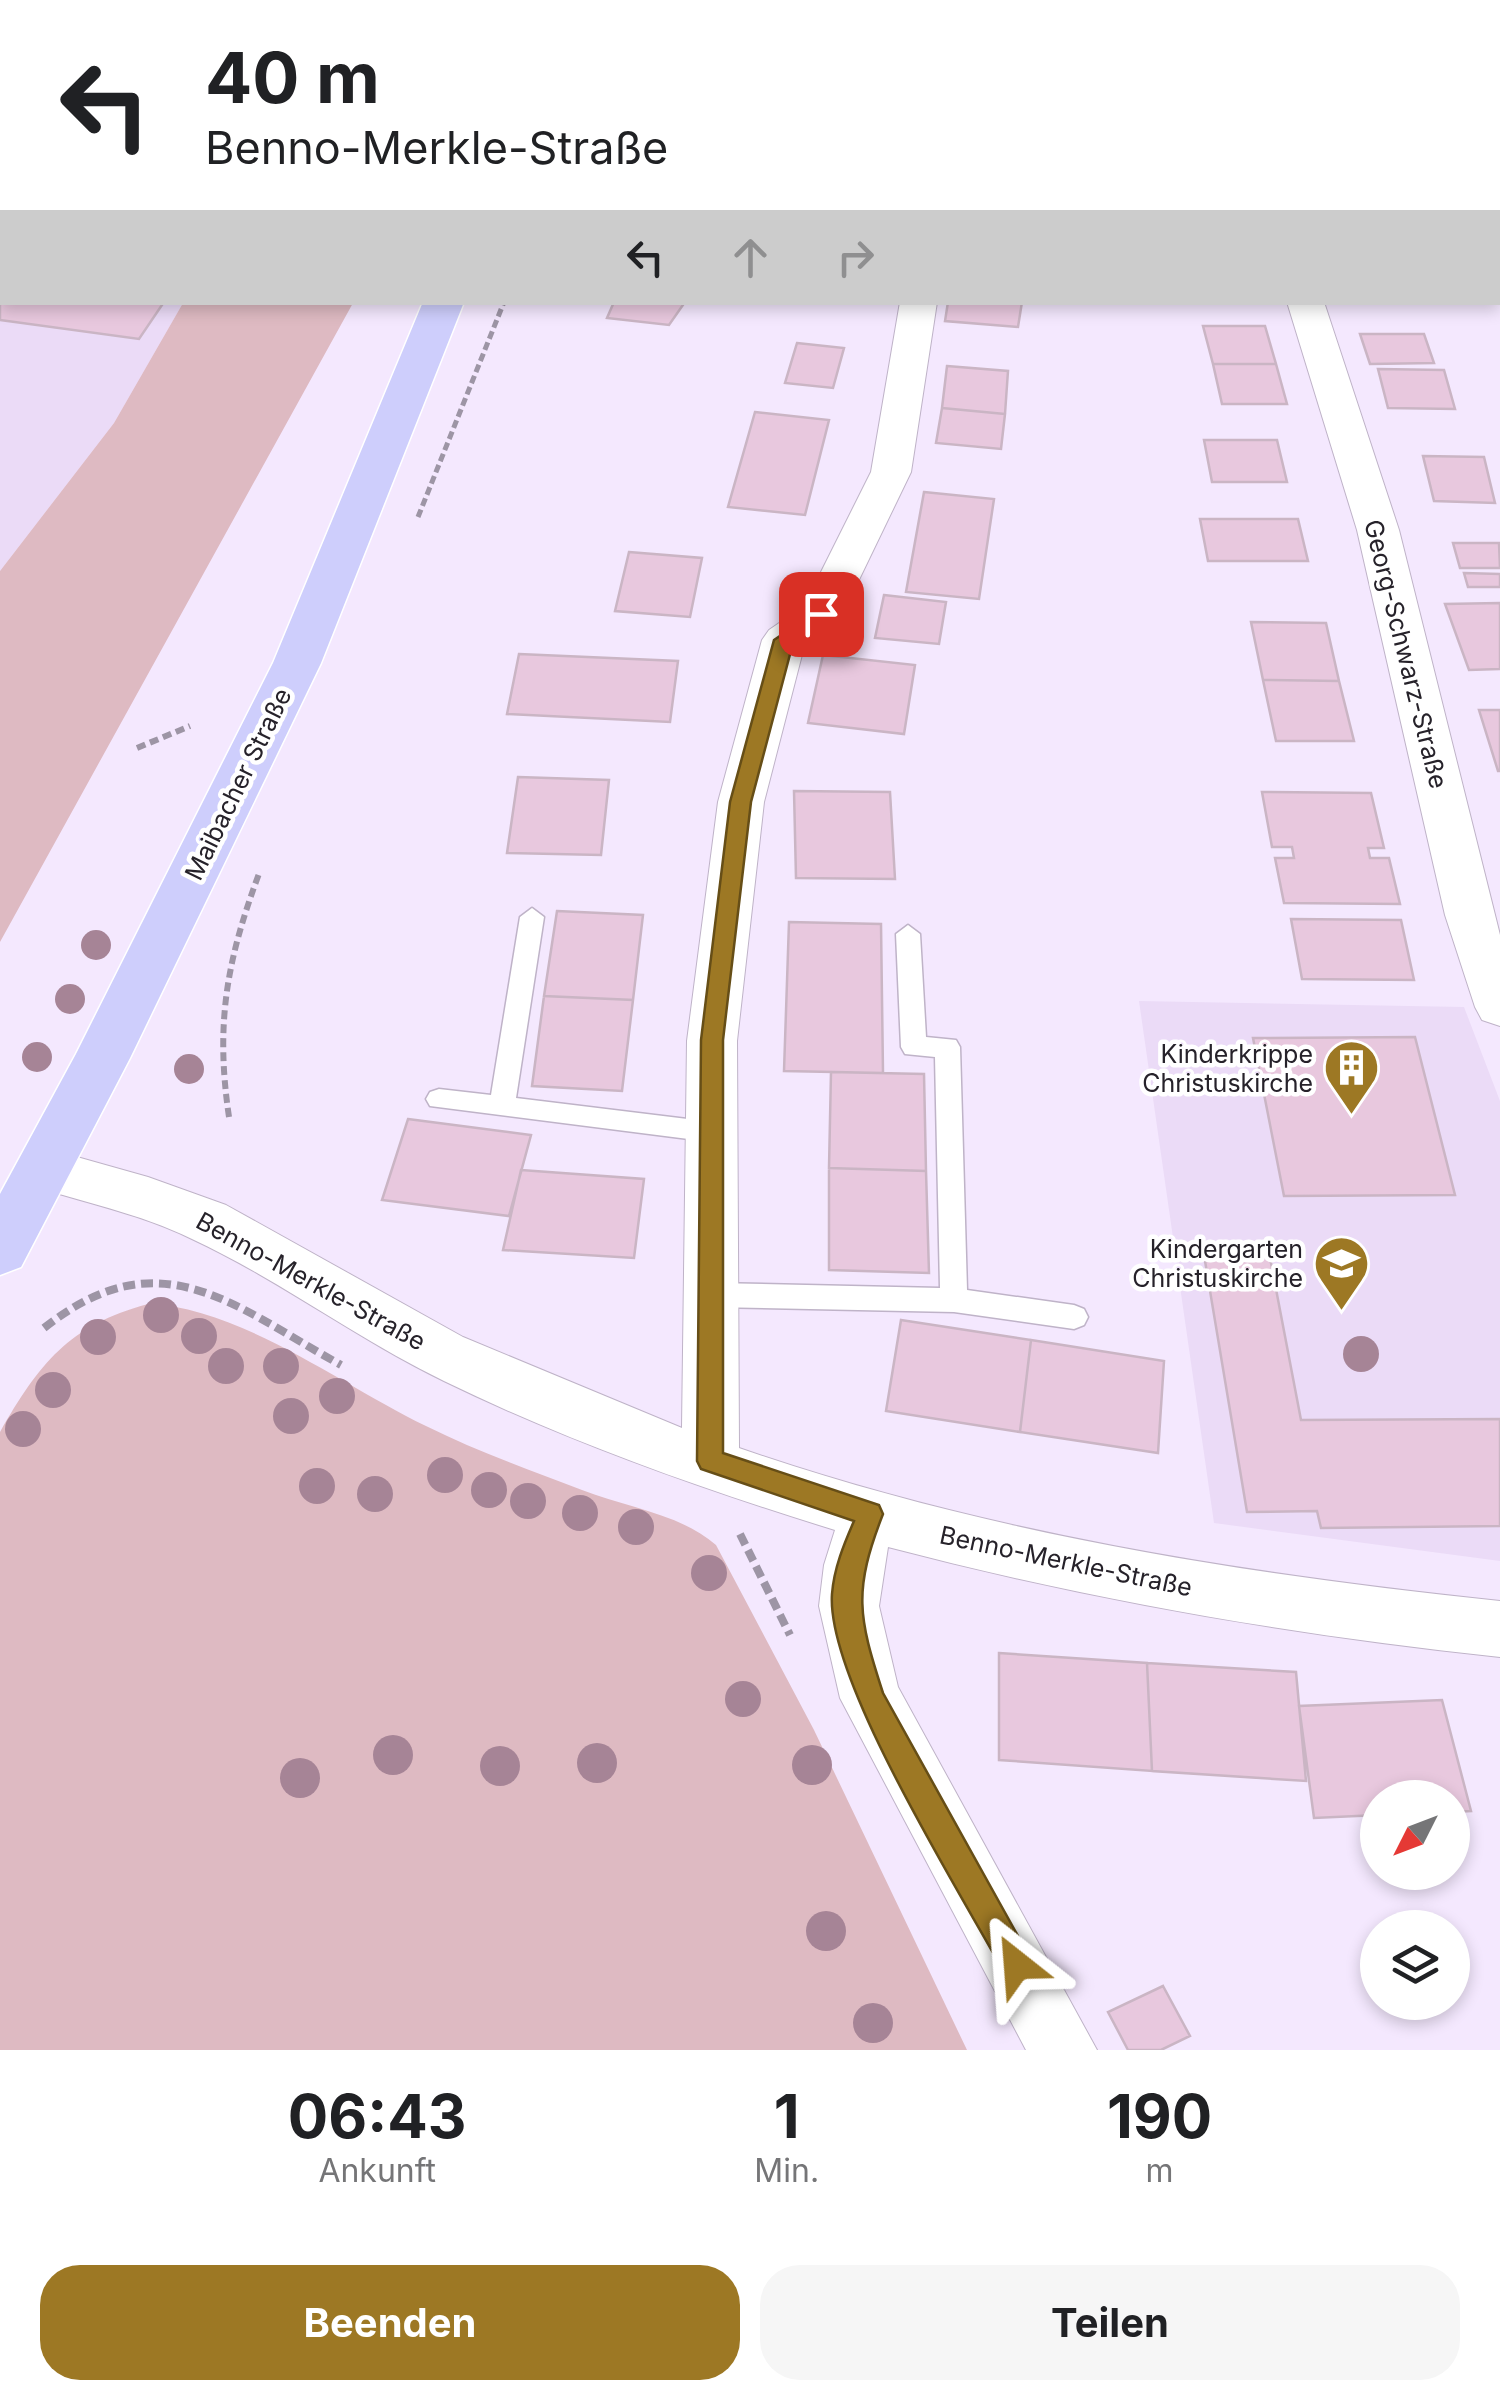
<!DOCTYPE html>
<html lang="de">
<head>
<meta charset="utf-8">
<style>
  :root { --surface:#fff; --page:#f6f6f6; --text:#202124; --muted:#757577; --accent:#9d7824 }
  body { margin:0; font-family:Inter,sans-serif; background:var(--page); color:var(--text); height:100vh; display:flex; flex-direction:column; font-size:38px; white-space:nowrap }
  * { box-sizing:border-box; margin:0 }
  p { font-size:32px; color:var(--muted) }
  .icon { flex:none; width:55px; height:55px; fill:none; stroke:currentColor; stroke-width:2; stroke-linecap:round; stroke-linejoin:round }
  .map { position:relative; height:2050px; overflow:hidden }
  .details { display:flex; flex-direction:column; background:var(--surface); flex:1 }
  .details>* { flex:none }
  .hud { position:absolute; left:0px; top:0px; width:1500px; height:305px; box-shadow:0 5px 15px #0003; background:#fff; color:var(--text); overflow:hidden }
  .needle { width:65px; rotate:228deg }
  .tools { position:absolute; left:1360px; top:1780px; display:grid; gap:20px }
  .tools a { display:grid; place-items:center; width:110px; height:110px; border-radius:50%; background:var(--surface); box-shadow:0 5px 15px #0003; font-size:50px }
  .pin { position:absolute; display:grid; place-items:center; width:85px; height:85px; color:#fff; margin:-42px; border-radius:20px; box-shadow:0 5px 15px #0006 }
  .me { position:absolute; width:110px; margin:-55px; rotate:332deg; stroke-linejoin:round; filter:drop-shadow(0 0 8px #0008) }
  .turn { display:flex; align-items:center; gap:35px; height:210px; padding:0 40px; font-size:45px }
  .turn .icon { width:130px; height:130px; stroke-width:2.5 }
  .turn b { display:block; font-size:70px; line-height:85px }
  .lanes { display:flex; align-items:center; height:95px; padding:0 40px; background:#0003; justify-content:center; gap:50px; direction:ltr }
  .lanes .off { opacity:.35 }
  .eta { display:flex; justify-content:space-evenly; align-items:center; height:170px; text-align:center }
  .eta b { font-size:60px; font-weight:700; line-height:70px }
  .cta { display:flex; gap:20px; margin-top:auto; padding:20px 40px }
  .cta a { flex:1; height:115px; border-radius:40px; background:var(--accent); color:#fff; font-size:40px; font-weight:700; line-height:115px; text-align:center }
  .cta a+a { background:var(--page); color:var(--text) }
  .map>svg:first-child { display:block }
  .built { fill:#ebdbf7 }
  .green { fill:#debac2 }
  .building { fill:#e8c8de; stroke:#cab5c4; stroke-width:2.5 }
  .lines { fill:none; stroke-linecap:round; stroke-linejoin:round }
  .lane-casing { stroke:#bfb3c8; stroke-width:3 }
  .street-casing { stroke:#bfb3c8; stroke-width:2 }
  .primary-casing { stroke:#fff; stroke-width:3 }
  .path-far2 { stroke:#9d95a5; stroke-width:5; stroke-dasharray:8 4; stroke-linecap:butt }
  .path-far1 { stroke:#9d95a5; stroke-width:6; stroke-dasharray:9 5; stroke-linecap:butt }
  .path { stroke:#9d95a5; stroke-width:8; stroke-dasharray:12 6; stroke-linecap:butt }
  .lane { fill:#fff; fill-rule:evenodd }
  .street { fill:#fff; fill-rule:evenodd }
  .primary { fill:#cecefc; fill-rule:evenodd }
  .tree { fill:#a68496 }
  .route { fill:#9d7824; stroke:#664e17; stroke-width:2.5 }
  .labels { text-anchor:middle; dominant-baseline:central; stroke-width:9; stroke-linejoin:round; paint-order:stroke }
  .street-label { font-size:25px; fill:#26222a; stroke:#fff }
  .poi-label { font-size:25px; fill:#26222a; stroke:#fff; text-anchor:end }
</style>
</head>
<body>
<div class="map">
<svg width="1500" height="2050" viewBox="0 0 1500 2050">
  <rect width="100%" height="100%" fill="#f4e8fe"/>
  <path class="built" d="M0,0h352l-350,2v300l181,1 -69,120 -114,148z
    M1139,1001l325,6 36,94v460l-286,-38z"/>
  <path class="green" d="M183,303h170l-353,639v-371l114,-148z
    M148,1304c92,3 195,82 278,122 50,25 104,44 156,64 43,17 99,24 134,55l98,185 153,320h-967v-618c39,-68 69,-107 148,-128z"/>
  <path class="building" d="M0,265l2,37h162l-25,37 -139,-19z
    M614,302h71l-16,23 -62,-7z
    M948,302h74l-4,25 -73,-6z
    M1203,326h62l11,38h-63z
    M1360,334h64l10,29 -64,1z
    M797,343l47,5 -11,40 -48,-5z
    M1213,364h63l11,40h-65z
    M947,366l61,5 -3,43 -63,-6z
    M1378,369l66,1 11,39 -67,-1z
    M942,408l63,6 -4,35 -65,-6z
    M755,412l74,8 -24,95 -77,-8z
    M1204,440h73l10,42h-75z
    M1423,456l61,1 11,46 -61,-2z
    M924,492l70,7 -15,100 -73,-7z
    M1200,519h98l10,42h-100z
    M1453,543h46l1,25h-40z
    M629,552l73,6 -12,59 -75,-6z
    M1464,573l36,1v13h-32z
    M884,595l62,7 -7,42 -64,-6z
    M1500,603v66l-31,1 -24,-66z
    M1251,622l75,1 13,58 -76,-1z
    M519,654l159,7 -8,61 -163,-8z
    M823,655l92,10 -11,69 -96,-11z
    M1263,680l76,1 15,60h-78z
    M1479,710h21v61h-2z
    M518,777l91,3 -8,75 -94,-2z
    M794,791l96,1 5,87 -99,-1z
    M1262,792l109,1 13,55h-16l2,10h19l11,46 -116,-1 -9,-45h19l-2,-11h-20z
    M557,911l86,4 -10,85 -89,-4z
    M1291,919l110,1 13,60 -112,-1z
    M789,922l92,2 2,149 -99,-2z
    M544,996l89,4 -11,91 -90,-5z
    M1415,1037l40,158 -171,1 -31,-158z
    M831,1072l93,2 2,97 -97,-3z
    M408,1119l123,16 -22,81 -127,-16z
    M829,1168l97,3 3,102 -100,-3z
    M521,1170l123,9 -10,79 -131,-8z
    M1267,1242l34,178 199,-1v107l-179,2 -4,-17 -70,1 -45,-269z
    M901,1320l130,20 -11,92 -134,-21z
    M1031,1340l133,21 -6,92 -138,-21z
    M999,1653l148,10 5,108 -153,-11z
    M1147,1663l149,9 10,109 -154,-10z
    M1442,1700l29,111 -19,1v-14h-74v17l-64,3 -15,-112z
    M1163,1986l27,50 -29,14h-33l-20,-38z"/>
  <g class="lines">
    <defs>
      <path id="lane" d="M302,0h16l1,2h-16z
        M532,908l12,9 -28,181 196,24 9,3 4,7 -4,7 -9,3 -282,-36 -4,-7 4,-7 9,-3 52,6 29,-178z
        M908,925l12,9 6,103 30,3 4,7 7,243 107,15 10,4 4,8 -4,8 -10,4 -120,-17 -241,-5 -10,-4 -4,-8 4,-8 10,-4 227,5 -5,-231 -30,-3 -4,-7 -5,-113z"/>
      <path id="street" d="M900,302h37l-26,170 -69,143 -6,10 -32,22 -40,155 -27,239 2,407c245,85 503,126 761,153v56c-208,-22 -410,-57 -612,-110l-9,59 19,81 199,363h-71l-186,-352 -21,-92 5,-41 11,-35c-133,-41 -266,-88 -391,-149 -87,-42 -164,-101 -252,-142 -53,-26 -110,-37 -166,-55l-7,-15 7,-15 19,-6 103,29 78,28 237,132 219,91 5,-387 31,-239 44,-162 7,-10 35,-24 67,-134z
        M1287,302h37l75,228 101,405v91l-18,-6 -7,-13 -30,-92 -88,-385z"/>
      <path id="primary" d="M423,302h41l-143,361 -191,395 -109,209 -21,8v-81l76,-140 197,-391z"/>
    </defs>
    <use href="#lane" class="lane-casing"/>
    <use href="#street" class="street-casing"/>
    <use href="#primary" class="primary-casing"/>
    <path class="path-far2" d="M418,517l86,-215"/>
    <path class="path-far1" d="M137,748l53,-22
      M229,1117c-14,-94 -2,-158 31,-246"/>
    <path class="path" d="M44,1328c116,-92 188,-23 297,37
      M740,1534l50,101"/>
    <use href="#lane" class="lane"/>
    <use href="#street" class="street"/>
    <use href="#primary" class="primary"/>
  </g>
  <g class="tree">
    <circle cx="96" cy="945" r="15"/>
    <circle cx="70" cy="999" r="15"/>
    <circle cx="37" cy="1057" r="15"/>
    <circle cx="189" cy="1069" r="15"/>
    <circle cx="161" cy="1315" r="18"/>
    <circle cx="199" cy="1336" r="18"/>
    <circle cx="98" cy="1337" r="18"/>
    <circle cx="1361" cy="1354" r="18"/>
    <circle cx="226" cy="1366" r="18"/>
    <circle cx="281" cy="1366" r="18"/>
    <circle cx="53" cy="1390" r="18"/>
    <circle cx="337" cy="1396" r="18"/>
    <circle cx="291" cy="1416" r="18"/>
    <circle cx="23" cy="1429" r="18"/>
    <circle cx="445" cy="1475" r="18"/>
    <circle cx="317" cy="1486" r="18"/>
    <circle cx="489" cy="1490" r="18"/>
    <circle cx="375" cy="1494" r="18"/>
    <circle cx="528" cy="1501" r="18"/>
    <circle cx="580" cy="1513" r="18"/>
    <circle cx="636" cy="1527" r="18"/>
    <circle cx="709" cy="1573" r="18"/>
    <circle cx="743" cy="1699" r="18"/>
    <circle cx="393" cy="1755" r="20"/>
    <circle cx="597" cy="1763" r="20"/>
    <circle cx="812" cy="1765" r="20"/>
    <circle cx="500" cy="1766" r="20"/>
    <circle cx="300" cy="1778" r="20"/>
    <circle cx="826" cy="1931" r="20"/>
    <circle cx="873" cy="2023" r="20"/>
  </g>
  <path class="route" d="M821,608l9,6 -2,5 -35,24 -42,159 -28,238v413l156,52 4,9c-30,77 -25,102 0,179l145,261 4,11 -4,11 -11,4 -11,-4c-45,-83 -180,-296 -174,-382 2,-26 12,-50 22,-73l-153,-52 -4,-8 4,-421 29,-238 44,-162z"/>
  <defs>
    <symbol id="building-pin" viewBox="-11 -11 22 30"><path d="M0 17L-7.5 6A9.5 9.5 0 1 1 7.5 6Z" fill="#9d7824" stroke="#fff"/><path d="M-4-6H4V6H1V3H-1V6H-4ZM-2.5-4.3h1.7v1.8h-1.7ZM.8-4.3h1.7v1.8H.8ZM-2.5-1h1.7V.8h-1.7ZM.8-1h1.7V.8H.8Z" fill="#fff"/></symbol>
    <symbol id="school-pin" viewBox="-11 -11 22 30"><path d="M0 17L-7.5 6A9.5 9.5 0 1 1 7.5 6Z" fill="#9d7824" stroke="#fff"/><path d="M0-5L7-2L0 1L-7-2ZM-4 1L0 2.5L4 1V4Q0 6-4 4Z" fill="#fff"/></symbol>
  </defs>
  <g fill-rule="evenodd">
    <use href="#building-pin" x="1320" y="1036" width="63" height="86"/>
    <use href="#school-pin" x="1310" y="1232" width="63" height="86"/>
  </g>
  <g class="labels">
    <g class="street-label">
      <text transform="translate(1406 654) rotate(76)">Georg-Schwarz-Straße</text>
      <text transform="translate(238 784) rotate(-64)">Maibacher Straße</text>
      <text transform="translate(311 1281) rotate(29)">Benno-Merkle-Straße</text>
      <text transform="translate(1066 1561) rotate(12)">Benno-Merkle-Straße</text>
    </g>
    <g class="poi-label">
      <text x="1313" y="1054">Kinderkrippe<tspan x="1313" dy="29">Christuskirche</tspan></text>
      <text x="1303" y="1249">Kindergarten<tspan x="1303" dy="29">Christuskirche</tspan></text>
    </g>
  </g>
</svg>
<div class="tools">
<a><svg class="needle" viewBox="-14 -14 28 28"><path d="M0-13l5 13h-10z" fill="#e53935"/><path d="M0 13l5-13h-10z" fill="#757577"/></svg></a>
<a><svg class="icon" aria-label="layers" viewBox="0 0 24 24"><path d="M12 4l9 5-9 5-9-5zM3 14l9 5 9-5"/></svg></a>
</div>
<div class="pin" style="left:821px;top:614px;background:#d93025"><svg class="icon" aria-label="arrive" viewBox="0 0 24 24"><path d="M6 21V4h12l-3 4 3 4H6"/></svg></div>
<svg class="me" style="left:1017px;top:1965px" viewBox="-20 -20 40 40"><path d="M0-17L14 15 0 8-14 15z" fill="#9d7824" stroke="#fff" stroke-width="4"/></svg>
<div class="hud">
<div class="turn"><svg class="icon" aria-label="left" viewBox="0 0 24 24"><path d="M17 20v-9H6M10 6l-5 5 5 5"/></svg><div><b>40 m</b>Benno-Merkle-Straße</div></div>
<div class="lanes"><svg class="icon" aria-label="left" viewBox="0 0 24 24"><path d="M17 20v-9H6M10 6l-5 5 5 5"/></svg><svg class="icon off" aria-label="ahead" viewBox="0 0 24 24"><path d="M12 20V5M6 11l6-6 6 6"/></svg><svg class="icon off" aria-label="right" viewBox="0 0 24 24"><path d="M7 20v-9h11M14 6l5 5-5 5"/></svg></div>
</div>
</div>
<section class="details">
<div class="eta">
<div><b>06:43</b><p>Ankunft</p></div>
<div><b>1</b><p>Min.</p></div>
<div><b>190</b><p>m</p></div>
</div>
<div class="cta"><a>Beenden</a><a>Teilen</a></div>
</section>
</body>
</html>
